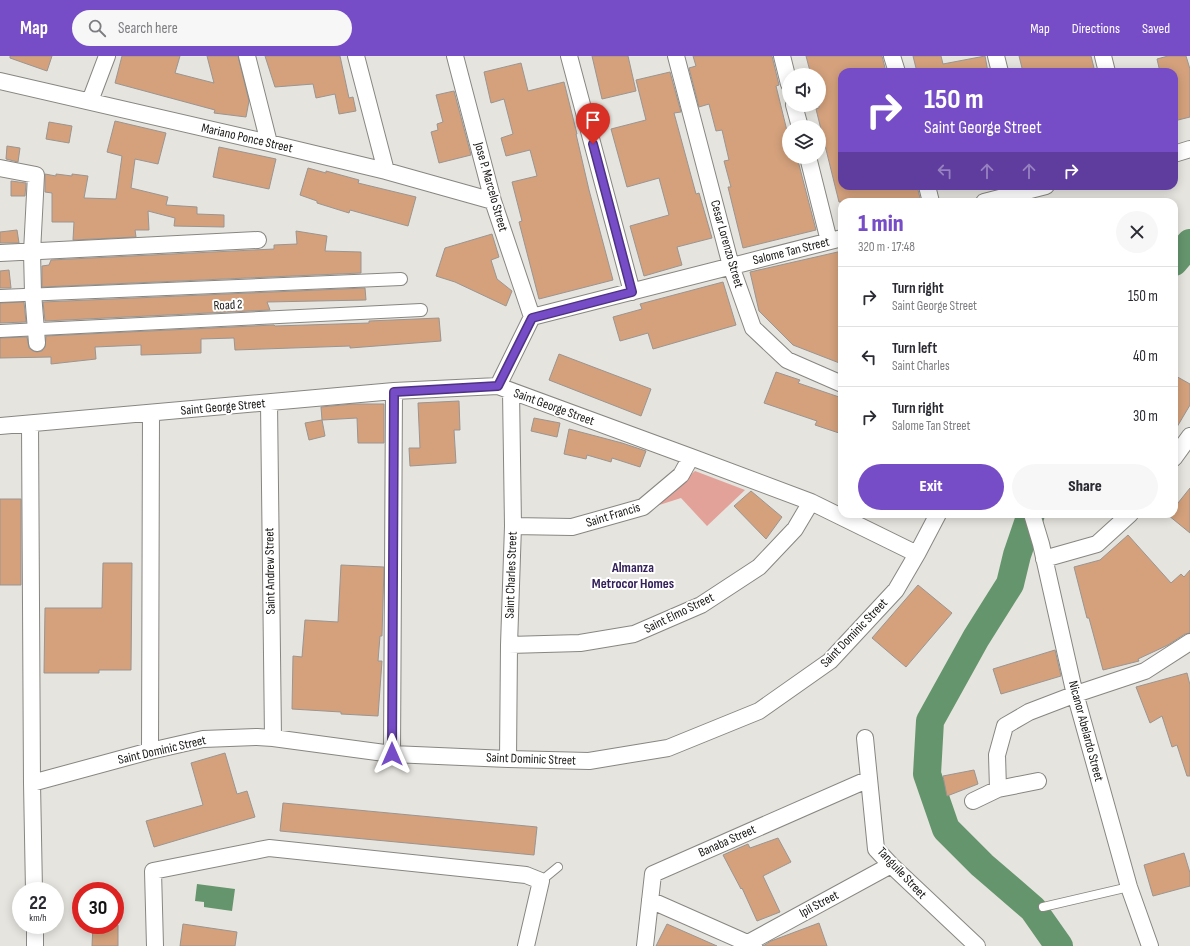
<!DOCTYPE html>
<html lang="en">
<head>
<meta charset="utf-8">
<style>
  :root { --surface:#fff; --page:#f7f7f7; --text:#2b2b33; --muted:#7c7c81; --line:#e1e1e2; --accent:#764dc6 }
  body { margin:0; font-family:"Sofia Sans Condensed",sans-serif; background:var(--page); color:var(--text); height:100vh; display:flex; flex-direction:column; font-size:15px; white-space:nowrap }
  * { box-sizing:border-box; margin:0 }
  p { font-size:13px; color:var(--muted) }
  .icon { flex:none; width:22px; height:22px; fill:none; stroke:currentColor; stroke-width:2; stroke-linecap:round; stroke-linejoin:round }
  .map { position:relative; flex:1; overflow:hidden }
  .panel { position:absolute; left:838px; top:142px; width:340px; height:320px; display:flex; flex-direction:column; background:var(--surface); border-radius:12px; box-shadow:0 2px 10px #0003 }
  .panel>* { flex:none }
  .hud { position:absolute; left:838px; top:12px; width:340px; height:122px; border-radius:12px; box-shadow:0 2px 10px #0003; background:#764dc6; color:#fff; overflow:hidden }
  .controls { position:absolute; left:782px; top:12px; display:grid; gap:8px }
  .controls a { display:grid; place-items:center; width:44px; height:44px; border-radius:50%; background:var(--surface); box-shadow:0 2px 10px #0003; font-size:20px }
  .speed { position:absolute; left:12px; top:826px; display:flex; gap:8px; font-size:20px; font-weight:700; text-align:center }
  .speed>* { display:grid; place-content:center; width:52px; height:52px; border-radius:50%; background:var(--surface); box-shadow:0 2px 10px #0003; line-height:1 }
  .speed small { font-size:10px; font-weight:400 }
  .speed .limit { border:6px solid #d22; background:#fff; color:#111 }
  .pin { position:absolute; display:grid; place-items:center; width:34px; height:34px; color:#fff; margin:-41px -17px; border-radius:50% 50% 50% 0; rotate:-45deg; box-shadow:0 0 4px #0007 }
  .pin .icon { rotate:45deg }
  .me { position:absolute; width:44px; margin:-22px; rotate:0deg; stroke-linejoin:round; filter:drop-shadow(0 0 3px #0008) }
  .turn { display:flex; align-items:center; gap:14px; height:84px; padding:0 20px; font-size:18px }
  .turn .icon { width:52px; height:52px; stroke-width:2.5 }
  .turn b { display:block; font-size:28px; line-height:34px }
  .lanes { display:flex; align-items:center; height:38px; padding:0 20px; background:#0003; justify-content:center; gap:20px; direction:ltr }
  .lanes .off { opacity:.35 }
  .round { display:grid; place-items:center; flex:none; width:42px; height:42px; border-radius:21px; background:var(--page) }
  .overview { display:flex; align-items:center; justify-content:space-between; height:68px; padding:0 20px }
  h1 { font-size:24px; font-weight:800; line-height:30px; color:var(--accent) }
  .primary-button { display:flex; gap:8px; margin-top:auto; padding:8px 20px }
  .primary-button a { flex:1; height:46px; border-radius:24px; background:var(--accent); color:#fff; font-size:16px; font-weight:800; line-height:46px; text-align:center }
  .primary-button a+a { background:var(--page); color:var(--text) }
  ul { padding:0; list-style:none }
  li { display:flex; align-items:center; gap:12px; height:60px; padding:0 20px; border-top:1px solid var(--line) }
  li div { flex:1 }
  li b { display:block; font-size:15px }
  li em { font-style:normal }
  header { display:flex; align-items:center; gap:24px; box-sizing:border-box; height:56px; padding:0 20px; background:var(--accent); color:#fff }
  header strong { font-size:19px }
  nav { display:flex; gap:22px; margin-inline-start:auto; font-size:14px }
  .search { width:280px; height:36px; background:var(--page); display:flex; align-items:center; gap:10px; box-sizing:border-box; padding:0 14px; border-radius:22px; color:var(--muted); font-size:15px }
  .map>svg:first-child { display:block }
  .forest { fill:#e2a29a }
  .water { fill:#65956d }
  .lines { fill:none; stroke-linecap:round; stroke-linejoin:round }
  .river { stroke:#65956d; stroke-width:28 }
  .building { fill:#d4a17c; stroke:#9a9591 }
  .service-casing { stroke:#888681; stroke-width:10 }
  .pedestrian-casing { stroke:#888681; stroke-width:14 }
  .minor-casing { stroke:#888681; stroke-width:18 }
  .service { stroke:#fff; stroke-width:8 }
  .pedestrian { stroke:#fff; stroke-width:12 }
  .minor { stroke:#fff; stroke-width:16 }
  .route-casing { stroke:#4d3281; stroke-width:10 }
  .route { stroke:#764dc6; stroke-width:7 }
  .labels { text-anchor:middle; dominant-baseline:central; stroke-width:4; stroke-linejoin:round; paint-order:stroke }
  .street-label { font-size:13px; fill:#181715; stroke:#fff }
  .neighbourhood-label { font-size:14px; font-weight:bold; fill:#34215b; stroke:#fff }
</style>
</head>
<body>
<header>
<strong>Map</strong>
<div class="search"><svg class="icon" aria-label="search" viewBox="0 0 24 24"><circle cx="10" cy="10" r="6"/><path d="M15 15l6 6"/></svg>Search here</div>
<nav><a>Map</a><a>Directions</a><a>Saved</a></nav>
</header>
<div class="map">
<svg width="1190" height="890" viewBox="0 0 1190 890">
  <rect width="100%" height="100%" fill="#e6e4de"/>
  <path class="forest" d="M695,415l50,19 -38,36 -26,-28 -28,9z"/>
  <path class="water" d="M197,828l38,5 -3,22 -28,-4v-5l-9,-1z"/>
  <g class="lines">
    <path class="river" d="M1174,206l16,-19
      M1031,458l-14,41 -7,29 -34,54 -46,83 -3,53 19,55 36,36 51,44 26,37"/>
  </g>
  <path class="building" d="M10,0h42l-5,15 -37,-13z
    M122,0h58l-5,17 39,10 -7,-27h31l11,45 -3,16 -32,-4 1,-3 -100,-27z
    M265,0h75l9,42 4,-1 3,14 -17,3 -4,-20 -19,4 -3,-14 -38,3z
    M592,0h36l8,35 -34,8z
    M693,0h79l7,29 -3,1 13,53v18h8l19,73 -73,18 -15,-61h3l-7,-26 5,-1 -7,-30 -6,1 -7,-27 -10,3 -10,-39 7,-2z
    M806,0h76l4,16h-44v114h75l4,16h-82l-23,-93 3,-1v-33h-8z
    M913,0h28l2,8 42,-8 3,16h-71z
    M1019,0h72l3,12 -14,4h-57z
    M1168,0h18l4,13v48l-16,4v-49h-14l-3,-13z
    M521,7l7,28 36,-9 13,52h-1l13,56 24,90 -74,19 -20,-77 3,-1 -10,-39 25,-6 -7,-26 -24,6 -5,-18 12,-4 -9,-35 -13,4 -7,-31z
    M670,16l11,40 -7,1 22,81 3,-1 13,45 -35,9 5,18 -38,11 -14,-50 39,-11 -10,-37 -32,9 -16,-58 35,-9 -10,-40z
    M454,35l17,64 -32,8 -8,-31 7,-2 -1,-6 6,-2 -7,-27z
    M115,65l51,12 -8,31 -23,-5 -4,29 37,9 -2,8 31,2v7l27,1v12l-50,-1 1,-8 -27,-7 1,19h-14l1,7 -63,3 1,-18h-22v-29l-7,-1v-18l11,2v-2l16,2v-2l16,2 -4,22 32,1 6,-43 -15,-4z
    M49,66l23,4 -3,17 -23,-4z
    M7,90l13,2 -2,14 -12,-3z
    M219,91l57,12 -7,30 -56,-12z
    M308,112l18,5v-2l33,9 -1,3 58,14 -8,29 -58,-16 -1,3 -32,-10v-2l-17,-6z
    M11,125l15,2 -1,13h-14z
    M17,174l2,13h-19v-11z
    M296,175l31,5 -2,15 36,1v21l-319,14v-21l7,-1 2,-5 223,-11v-4l23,-1z
    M492,178l7,23 -8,3 6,19 15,12 -6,15 -51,-24 -19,-6 9,-28z
    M842,195v113l-49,-19 -34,-34 -9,-39z
    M9,214l2,18h-11v-17z
    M723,226l13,43 -83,24 -5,-16 -28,8 -7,-24 29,-8 -2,-5z
    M365,232l1,12 -99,2 3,8 -225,11 -2,-19z
    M24,246l2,20 -26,1v-20z
    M439,262l2,23 -91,7v-2l-115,4 -1,-12 -33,1v14l-60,2v-10l-46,2 1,12 -45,5v-7l-51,1v-20l27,-1 2,11 4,3 4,1 5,-1 3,-4 1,-11 228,-11 1,1 94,-3v-2z
    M559,298l92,35 -10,27 -92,-36z
    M776,316l24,8 -2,3 44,15v36l-27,-9 2,-4 -53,-18z
    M1174,319l16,9v21l-16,27z
    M459,345l1,29h-6l2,33 -46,3 -1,-18h11l-2,-45z
    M353,348h31v39h-26l-1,-25 -35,2 -1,-13z
    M534,362l26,5 -3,14 -26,-6z
    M322,364l3,16 -16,4 -4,-17z
    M569,373l53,14 24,8 -6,16 -28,-9 -1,4 -24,-7 -1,4 -22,-5z
    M1190,432v45l-22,-18 6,-1v-6z
    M751,435l31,26 -16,22 -32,-33z
    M0,443h21v86h-21z
    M1128,479l43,48 10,-9 3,3 6,-7v63l-5,1 -17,11 -30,14 1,2 -36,9 -14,-52h-2l-13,-51 26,-7z
    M103,507h29l-1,107h-32v3h-55l1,-65h57z
    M341,509l43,2 -2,69h-2l-2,25h4l-4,55 -37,-2v-2l-49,-3 1,-53 9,1 3,-37 33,2z
    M918,529l34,28 -46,54 -34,-29z
    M1055,594l6,26 -60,18 -8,-25z
    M1187,617l3,12v91h-3l-10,-31 -5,2 -10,-31 -12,7 -14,-36z
    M225,697l12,41 10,-3 8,26 -101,30 -8,-26 57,-16 -12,-42z
    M974,714l4,14 -31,12 -4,-20z
    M283,747l254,24 -3,28 -254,-24z
    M778,782l13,24 -28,14 17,36 -23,9 -15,-33 -1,1 -18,-34 25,-11 2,4z
    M1184,797l6,20v13l-37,10 -9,-31z
    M819,867l8,23h-64l8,-5z
    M183,868l54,8 -2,14h-55z
    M667,868l50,22h-61z
    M93,869h25v21h-26z"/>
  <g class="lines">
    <defs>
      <path id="service" d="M541,825l17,-14
        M1043,851l86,-20"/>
      <path id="pedestrian" d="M0,240l401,-17
        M0,275l421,-21"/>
      <path id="minor" d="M247,0l22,87
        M356,0l30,115
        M455,0l38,145 39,116
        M569,0l63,236
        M676,0l55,210 22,62 34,32 55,24
        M782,0l7,28
        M892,0l5,16
        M996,0l4,16
        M1103,0l4,16
        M0,25l269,62 117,28 107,30
        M90,45l17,-45
        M794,49l6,22
        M1174,98l16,-5
        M808,101l21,84
        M0,112l36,7 -4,77 1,41 4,50
        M927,130l4,16
        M984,146l62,-16
        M0,197l258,-13
        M532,261l310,-79
        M498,330l34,-69
        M269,347l4,335
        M30,368l2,359 2,108
        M0,370l394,-35 104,-5 193,71 120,45 106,52
        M1174,402l16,-22
        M1032,458l9,30 32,142 56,201 21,59
        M513,470l59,1 71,-20 38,-32 10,-18
        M1044,503l53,-15 33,-30
        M509,589l71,-2 54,-9 67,-29 58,-38 36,-38 16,-27
        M865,682l11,111 15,16 86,81
        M150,695l1,-338
        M392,698l2,-363
        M508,703l1,-114 4,-119 -2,-135
        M32,727l118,-32 53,-12 54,-2 16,1 119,16 116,5 81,2 79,-13 91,-37 71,-50 66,-71 21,-36 21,-40
        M998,733l-1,-34 8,-29 24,-14 47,-18 69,-23 45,-29
        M973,745l25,-12 40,-8
        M650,844l104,46
        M35,869v21
        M748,887l143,-78
        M155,890l-2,-75 116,-23 257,27 15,6 -15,65
        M645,890l8,-72 216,-95"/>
    </defs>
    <use href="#service" class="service-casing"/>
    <use href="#pedestrian" class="pedestrian-casing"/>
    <use href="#minor" class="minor-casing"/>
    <use href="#service" class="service"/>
    <use href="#pedestrian" class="pedestrian"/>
    <use href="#minor" class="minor"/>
  </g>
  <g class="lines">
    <defs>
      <path id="route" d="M392,698l2,-362 104,-6 34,-68 100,-26 -39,-148"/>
    </defs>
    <use href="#route" class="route-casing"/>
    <use href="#route" class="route"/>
  </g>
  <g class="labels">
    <g class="street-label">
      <text transform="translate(247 82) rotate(13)">Mariano Ponce Street</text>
      <text transform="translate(491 131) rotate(74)">Jose P. Marcelo Street</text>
      <text transform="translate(727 188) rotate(74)">Cesar Lorenzo Street</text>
      <text transform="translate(791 195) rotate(-14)">Salome Tan Street</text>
      <text transform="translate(228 249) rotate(-3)">Road 2</text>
      <text transform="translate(223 351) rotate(-5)">Saint George Street</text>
      <text transform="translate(554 351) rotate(20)">Saint George Street</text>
      <text transform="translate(613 459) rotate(-17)">Saint Francis</text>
      <text transform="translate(270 515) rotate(-91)">Saint Andrew Street</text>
      <text transform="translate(511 519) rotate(-88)">Saint Charles Street</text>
      <text transform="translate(679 557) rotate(-26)">Saint Elmo Street</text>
      <text transform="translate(854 577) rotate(-46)">Saint Dominic Street</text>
      <text transform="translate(1086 675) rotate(75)">Nicanor Abelardo Street</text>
      <text transform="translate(162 694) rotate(-13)">Saint Dominic Street</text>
      <text transform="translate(531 703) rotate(2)">Saint Dominic Street</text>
      <text transform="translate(727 785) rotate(-24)">Banaba Street</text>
      <text transform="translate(902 817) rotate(47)">Tanguile Street</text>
      <text transform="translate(819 848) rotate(-28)">Ipil Street</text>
    </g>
    <g class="neighbourhood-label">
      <text x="633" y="511">Almanza<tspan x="633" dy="16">Metrocor Homes</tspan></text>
    </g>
  </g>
</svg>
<div class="controls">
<a><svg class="icon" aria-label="sound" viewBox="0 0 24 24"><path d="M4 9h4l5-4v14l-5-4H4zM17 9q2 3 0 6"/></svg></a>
<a><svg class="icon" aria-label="layers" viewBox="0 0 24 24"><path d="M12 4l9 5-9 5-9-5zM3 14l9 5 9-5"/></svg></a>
</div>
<div class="speed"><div>22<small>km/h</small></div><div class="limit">30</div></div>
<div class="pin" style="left:593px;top:88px;background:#d93025"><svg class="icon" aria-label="arrive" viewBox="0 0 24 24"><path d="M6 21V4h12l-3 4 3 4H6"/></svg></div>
<svg class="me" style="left:392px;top:698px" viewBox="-20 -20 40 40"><path d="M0-17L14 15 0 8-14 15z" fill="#764dc6" stroke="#fff" stroke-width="4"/></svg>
<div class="hud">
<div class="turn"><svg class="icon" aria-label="right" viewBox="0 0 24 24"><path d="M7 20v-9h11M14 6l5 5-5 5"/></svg><div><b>150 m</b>Saint George Street</div></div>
<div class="lanes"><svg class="icon off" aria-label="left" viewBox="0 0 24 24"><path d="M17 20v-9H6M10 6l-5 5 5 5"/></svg><svg class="icon off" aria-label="ahead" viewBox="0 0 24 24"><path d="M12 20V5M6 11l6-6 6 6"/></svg><svg class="icon off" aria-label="ahead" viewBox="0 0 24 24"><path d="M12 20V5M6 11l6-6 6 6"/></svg><svg class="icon" aria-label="right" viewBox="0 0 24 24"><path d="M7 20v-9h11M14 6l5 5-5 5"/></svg></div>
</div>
<section class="panel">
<div class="overview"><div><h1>1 min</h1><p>320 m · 17:48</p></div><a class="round"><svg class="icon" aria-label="close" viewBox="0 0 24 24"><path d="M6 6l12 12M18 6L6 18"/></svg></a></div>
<ul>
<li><svg class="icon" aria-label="right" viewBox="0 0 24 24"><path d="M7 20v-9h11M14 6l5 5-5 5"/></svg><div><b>Turn right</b><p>Saint George Street</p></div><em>150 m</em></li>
<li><svg class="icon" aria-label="left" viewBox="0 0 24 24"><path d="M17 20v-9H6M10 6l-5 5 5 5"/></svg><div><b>Turn left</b><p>Saint Charles</p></div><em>40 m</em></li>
<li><svg class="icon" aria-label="right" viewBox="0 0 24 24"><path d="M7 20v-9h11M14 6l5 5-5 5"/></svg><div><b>Turn right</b><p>Salome Tan Street</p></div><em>30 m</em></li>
</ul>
<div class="primary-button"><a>Exit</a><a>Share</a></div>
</section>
</div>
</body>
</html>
